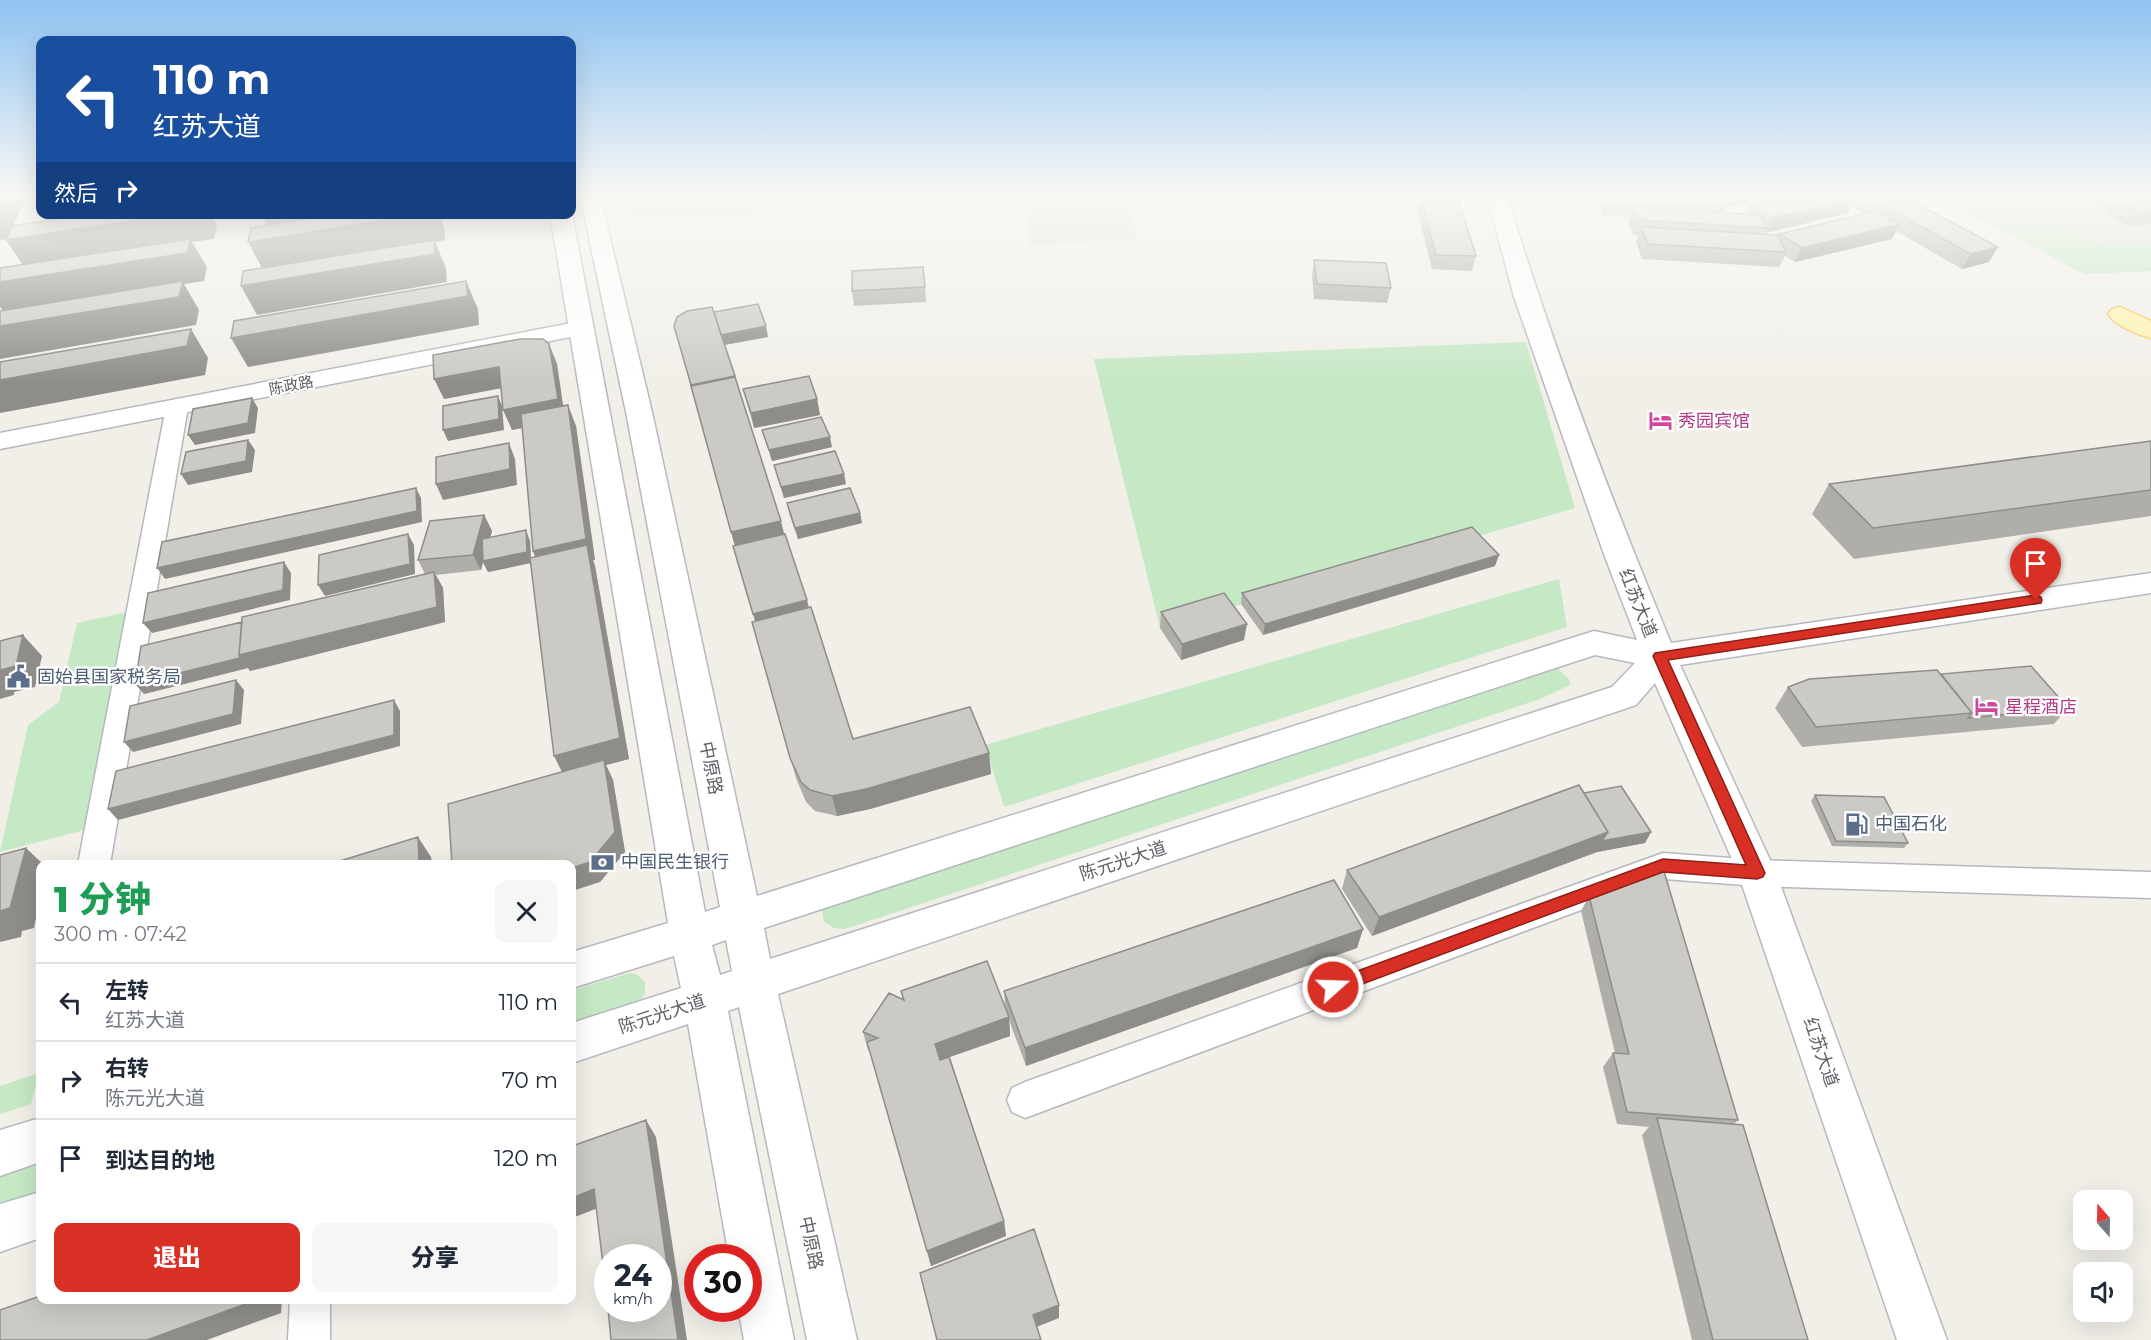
<!DOCTYPE html>
<html lang="zh">
<head>
<meta charset="utf-8">
<style>
  :root { --surface:#fff; --page:#f6f6f7; --text:#1f2937; --muted:#747a83; --line:#e0e1e3; --accent:#d93025 }
  body { margin:0; font-family:Montserrat,"Noto Sans SC",sans-serif; background:var(--page); color:var(--text); height:100vh; display:flex; flex-direction:column; font-size:22px; white-space:nowrap }
  * { box-sizing:border-box; margin:0 }
  p { font-size:20px; color:var(--muted) }
  .icon { flex:none; width:33px; height:33px; fill:none; stroke:currentColor; stroke-width:2; stroke-linecap:round; stroke-linejoin:round }
  .map { position:relative; flex:1; overflow:hidden }
  .side { position:absolute; left:36px; top:860px; width:540px; height:444px; display:flex; flex-direction:column; background:var(--surface); border-radius:12px; box-shadow:0 6px 24px #0002 }
  .side>* { flex:none }
  .hud { position:absolute; left:36px; top:36px; width:540px; height:183px; border-radius:12px; box-shadow:0 6px 24px #0002; background:#1a4fa0; color:#fff; overflow:hidden }
  .needle { width:39px; rotate:340deg }
  .controls { position:absolute; left:2073px; top:1190px; display:grid; gap:12px }
  .controls a { display:grid; place-items:center; width:60px; height:60px; border-radius:12px; background:var(--surface); box-shadow:0 6px 24px #0002; font-size:30px }
  .speed { position:absolute; left:594px; top:1244px; display:flex; gap:12px; font-size:30px; font-weight:700; text-align:center }
  .speed>* { display:grid; place-content:center; width:78px; height:78px; border-radius:50%; background:var(--surface); box-shadow:0 6px 24px #0002; line-height:1 }
  .speed small { font-size:15px; font-weight:400 }
  .speed .limit { border:9px solid #d22; background:#fff; color:#111 }
  .pin { position:absolute; display:grid; place-items:center; width:51px; height:51px; color:#fff; margin:-62px -26px; border-radius:50% 50% 50% 0; rotate:-45deg; box-shadow:0 0 6px #0007 }
  .pin .icon { rotate:45deg }
  .me { position:absolute; width:66px; margin:-33px; rotate:70deg; stroke-linejoin:round; filter:drop-shadow(0 0 4px #0008) }
  .turn { display:flex; align-items:center; gap:21px; height:126px; padding:0 18px; font-size:27px }
  .turn .icon { width:78px; height:78px; stroke-width:2.5 }
  .turn b { display:block; font-size:42px; line-height:51px }
  .then { display:flex; align-items:center; height:57px; padding:0 18px; background:#0003; gap:12px; font-size:22px }
  .round { display:grid; place-items:center; flex:none; width:63px; height:63px; border-radius:12px; background:var(--page) }
  .overview { display:flex; align-items:center; justify-content:space-between; height:102px; padding:0 18px }
  h1 { font-size:36px; font-weight:800; line-height:45px; color:#1e9e55 }
  .button { display:flex; gap:12px; margin-top:auto; padding:12px 18px }
  .button a { flex:1; height:69px; border-radius:12px; background:var(--accent); color:#fff; font-size:24px; font-weight:800; line-height:69px; text-align:center }
  .button a+a { background:var(--page); color:var(--text) }
  ul { padding:0; list-style:none }
  li { display:flex; align-items:center; gap:18px; height:78px; padding:0 18px; border-top:2px solid var(--line) }
  li div { flex:1 }
  li b { display:block; font-size:22px }
  li em { font-style:normal }
  .map>svg:first-child { display:block }
  .industrial { fill:#e0deda }
  .education { fill:#e1ded6 }
  .green { fill:#c5e8c5 }
  .lines { fill:none; stroke-linecap:round; stroke-linejoin:round }
  .minor-casing { stroke:#b5b8bc; stroke-width:3 }
  .tertiary-casing { stroke:#b5b8bc; stroke-width:3 }
  .secondary-casing { stroke:#b6babf; stroke-width:3 }
  .primary-casing { stroke:#f2c960; stroke-width:3 }
  .minor { fill:#fff; fill-rule:evenodd }
  .tertiary { fill:#fff; fill-rule:evenodd }
  .secondary { fill:#fff; fill-rule:evenodd }
  .primary { fill:#fff2af; fill-rule:evenodd }
  .wall { fill:#afaea9; fill-rule:evenodd }
  .shaded-wall { fill:#8f8d8a }
  .building { fill:#cccac5; stroke:#8f8d8a; stroke-width:1.5 }
  .route { fill:#d93025; stroke:#8d1f18; stroke-width:1.5 }
  .labels { text-anchor:middle; dominant-baseline:central; stroke-width:4.5; stroke-linejoin:round; paint-order:stroke }
  .far-street-label { font-size:15px; fill:#5f6368; stroke:#fff }
  .hotel-label { font-size:18px; fill:#b23c85; stroke:#fff; text-anchor:start }
  .street-label { font-size:18px; fill:#5f6368; stroke:#fff }
  .service-label { font-size:18px; fill:#4e5e75; stroke:#fff; text-anchor:start }
</style>
</head>
<body>
<div class="map">
<svg width="2151" height="1340" viewBox="0 0 2151 1340">
  <rect width="100%" height="100%" fill="#f1efe8"/>
  <path class="industrial" d="M624,196h239l-2,16 -231,7z"/>
  <path class="education" d="M1027,196h110l-8,1 8,41 -109,8z
    M1934,196h217v75l-66,3z"/>
  <path class="green" d="M2033,200l59,44 59,-2v29l-66,3 -135,-70z
    M1526,342l49,166 -415,120 -66,-269z
    M1559,579l8,48 -563,180 -19,-62z
    M132,611l-44,218 -88,23 28,-127 31,-23 18,-79z
    M1554,665l15,14 1,6 -30,14 -695,230 -11,-1 -10,-6 -2,-12 4,-8z
    M630,973l6,1 9,8v12l-9,12 -64,23v-39z
    M39,1073l-8,31 -31,10v-28z
    M40,1158v44l-40,13v-44z"/>
  <g class="lines">
    <defs>
      <path id="minor" d="M177,401l8,1 3,5 -78,457h-32l88,-457 3,-5z
        M1663,853l94,7 394,12v26l-394,-12 -93,-7 -639,239 -13,-6 -5,-12 5,-12 13,-6z
        M290,1299h40v41h-42z"/>
      <path id="tertiary" d="M582,321l9,2 3,5 -3,5 -591,116v-16z"/>
      <path id="secondary" d="M580,196h20l52,216 105,484 837,-265 43,9 -32,-83 -91,-260 -27,-101h20c46,152 103,300 164,447l480,-70v20l-471,72 96,208 171,467h-50l-159,-467 -83,-190 -19,22 -858,289 79,346h-50l-68,-333 -11,4 66,329h-50l-6,-32h10v-51h-19l-41,-233 -116,39v-40l109,-35 -7,-32 -102,32v-36l96,-29 -118,-709h22l133,698 15,-5 -94,-495zM1595,655l40,8 -23,24 -842,272 -6,-31zM726,940l6,31 -12,4 -8,-30z
        M40,1118v44l-40,14v-46z
        M40,1192v46l-40,14v-48z"/>
      <path id="primary" d="M2120,307l31,14v17c-13,-3 -35,-12 -43,-24l4,-5z"/>
    </defs>
    <use href="#minor" class="minor-casing"/>
    <use href="#tertiary" class="tertiary-casing"/>
    <use href="#secondary" class="secondary-casing"/>
    <use href="#primary" class="primary-casing"/>
    <use href="#minor" class="minor"/>
    <use href="#tertiary" class="tertiary"/>
    <use href="#secondary" class="secondary"/>
    <use href="#primary" class="primary"/>
  </g>
  <path class="wall" d="M1419,196h38l19,60 -4,15 -40,-2 -15,-60z
    M1598,196h179l-49,11 -1,-1 -3,7 22,1 4,-9 39,-9h113l87,66 -27,7 -66,-38 -4,8 -97,23 -10,-6 -6,11 -137,-8 -6,-17 2,-7h-5l-5,-13 2,-5 -26,-1 -7,-16zM1851,206l13,8 -85,20 -1,3 -14,-3 1,-2 1,1 82,-20z
    M1943,196h84l-79,4z
    M2084,196h52l5,3h10v25l-24,2z
    M1314,260l77,28 -4,15 -73,-4 -2,-24z
    M925,282l1,20 -72,4 -2,-15z
    M714,312l54,25 -43,8 59,189 69,205 136,14 2,21 -121,35 -33,7 -22,-5 -9,-9 -10,-24 -38,-135 -3,-22 -18,-59 -2,-16 -61,-220z
    M549,344l8,20 6,42 13,20 19,134h-2l2,6 34,193 -23,6 7,15 12,72 -25,30 -38,-110 -31,-209 -43,9 -5,-10 -2,8 -45,5 7,13 2,34 -195,49 -2,-3 -104,26 98,-72 183,-48 -7,-14 66,-45 8,16 -2,6 40,4 1,17 4,-1 -2,-6 -11,-123 -10,2 -11,-42 -57,11z
    M743,389l74,10 3,16 -66,13z
    M762,430l70,17 -60,14 -7,-21z
    M2151,441v75l-297,43 -42,-45 17,-30z
    M774,465l72,19 -62,14z
    M787,503l73,10 2,10 -64,16 -9,-26z
    M1495,566l-232,69 -22,-31 1,-11z
    M1161,612l83,28 -63,20 -21,-32z
    M1941,674l127,34 -14,16 -252,23 -27,-39 13,-21z
    M1584,793l67,39 -6,11 -48,9 -225,84 -30,-47 5,-19z
    M1815,795l93,48 -4,5 -72,-2 -21,-45z
    M1589,896l149,224 -4,4 74,216h-116l-50,-205 7,-8 -32,-3 -14,-57 10,-14h2l-34,-142z
    M1363,929l-6,19 -331,118 -17,-46 1,16 -60,21 54,164 2,15 -75,30 -61,-215 -2,-1 -5,-18 40,-32 -2,-9 104,17 -1,-17z"/>
  <path class="shaded-wall" d="M5,196h22l-20,43 -7,1v-33z
    M40,196v17l-10,-16z
    M1733,196h44l-49,11z
    M1855,199l-7,14 -82,20 7,-15z
    M41,214h70l-63,10z
    M176,214h35l6,12 -3,13 -22,3 15,25 -3,14 -20,3 15,26 -3,15 -196,34v-33l5,-13 -5,-6v-25l25,-14 -19,-28z
    M261,214h103l-96,15z
    M421,214h18l5,13 1,13 -10,2 11,26 1,14 -190,33 -16,-29 22,-16 -15,-28z
    M1900,224l-8,15 -97,23 7,-14z
    M1998,247l-9,15 -27,7 9,-15z
    M466,281l12,28 1,16 -231,42 -17,-29z
    M766,326l2,11 -45,8 -3,-10z
    M191,329l17,29 -3,17 -205,38v-33z
    M549,344l8,20 8,55 -53,11 -9,-20z
    M499,367l8,20 -63,12 -10,-20z
    M498,396l4,10 2,24 -56,11 -5,-11z
    M252,398l6,10 -3,25 -60,12 -7,-10z
    M817,399l3,16 -66,13 -3,-15z
    M568,405l8,21 19,134h-2l2,6 34,193 -23,6 7,15 12,72 -25,30 -28,9v-23l-8,-92 -10,-20 -12,-184 -9,-21z
    M830,437l2,10 -60,14 -3,-11z
    M248,440l7,10 -3,22 -64,13 -7,-11z
    M509,443l6,16 2,26 -74,15 -7,-16z
    M844,474l2,10 -62,14 -3,-11z
    M416,488l5,10 1,24 -257,57 -8,-11z
    M860,513l2,10 -64,16 -3,-11z
    M484,515l8,16 -8,30 42,-31 4,11 1,22 -43,9 -5,-10 -2,8 -8,-15z
    M781,521l5,21 -49,11 -6,-21z
    M408,534l6,11 1,29 -90,22 -7,-11z
    M1499,555l-4,11 -232,69 2,-11z
    M284,562l7,11 -1,27 -138,33 -9,-10z
    M434,572l9,16 2,34 -195,49 -2,-3 -104,26 -9,-10 104,-29z
    M807,600l4,16 -53,13 -5,-15z
    M1247,624l-3,16 -63,20 1,-16z
    M23,635l19,21 -7,31 -21,5v3l-14,4v-29z
    M236,680l8,10 -3,34 -108,28 -9,-10z
    M394,700l6,11v35l-282,74 -10,-11z
    M989,753l2,21 -121,35 -33,7 -5,-20z
    M1608,832l-11,20 -225,84 7,-19z
    M1651,832l-6,11 -48,9 5,-11z
    M418,837l13,20 1,7h-13z
    M26,848l17,16h-3v35l-6,29 -12,3 -1,6 -21,5v-31z
    M1363,929l-6,19 -331,118 -1,-18z
    M1009,1017l1,19 -72,25 -3,-17z
    M646,1120l10,17 31,203h-9z
    M594,1189l12,16 -34,13v-20z
    M1004,1221l2,15 -75,30 -4,-15z
    M259,1299h23l-1,14 -74,27h-60z
    M1059,1305v13l-25,10 -1,-13z"/>
  <path class="building" d="M0,196h5l-5,11z
    M1420,196h37l19,60 -40,-1z
    M1606,196h115l6,10 -118,-4z
    M1789,196h60l6,3 -82,19 -23,-13z
    M1865,196h37l96,51 -27,7z
    M2114,196h22l5,3h10v12h-15z
    M1633,207l127,8 7,13 -129,-8z
    M1876,211l24,13 -98,24 -23,-14z
    M93,214h83l-170,26 6,-14z
    M338,214h83l-173,28 3,-14z
    M1641,227l136,8 9,17 -138,-8z
    M191,239l-4,14 -187,29v-14z
    M435,240v14l-194,32 2,-15z
    M1314,260l72,3 5,25 -74,-4z
    M923,267l2,20 -73,4v-20z
    M183,281l-4,16 -179,29v-15z
    M466,281l2,15 -237,42 3,-17z
    M758,304l8,22 -45,9 -7,-23z
    M712,307l23,69 -44,9 -17,-59 3,-9 10,-6z
    M191,329l-4,17 -187,34v-18z
    M520,339h23l6,5 9,55 -55,11 -4,-43 -65,12 -1,-24z
    M809,376l8,23 -66,14 -8,-24z
    M735,377l46,144 -50,11 -40,-146z
    M498,396l1,23 -56,11v-24z
    M252,398l-4,25 -60,12 5,-26z
    M568,405l18,134 -53,12 -12,-137z
    M821,417l9,20 -61,13 -7,-20z
    M248,440l-2,21 -65,13 5,-22z
    M2151,441v49l-278,38 -44,-44z
    M509,443l1,26 -74,15v-27z
    M835,451l9,23 -63,13 -7,-22z
    M416,488l1,23 -260,57 5,-26z
    M850,488l10,25 -65,15 -8,-25z
    M484,515l-11,40 -55,5 12,-39z
    M1472,527l27,28 -234,69 -23,-31z
    M526,530l1,22 -44,9 -1,-22z
    M408,534l2,30 -92,21 1,-30z
    M785,534l22,66 -54,14 -20,-68z
    M587,545l33,193 -66,18 -24,-198z
    M284,562l-1,28 -140,33 5,-30z
    M434,572l3,35 -198,48 3,-38z
    M1224,593l23,31 -65,20 -21,-32z
    M811,607l42,132 117,-32 19,46 -123,36 -34,7 -22,-6 -9,-8 -11,-24 -38,-136z
    M242,622l-3,33 1,3 -105,26 6,-38z
    M23,635l-7,31 -16,4v-29z
    M2031,666l37,42 -100,10 4,-5 -31,-39z
    M1937,670l35,43 -156,14 -28,-40 21,-8z
    M236,680l-3,34 -109,28 6,-36z
    M394,700v35l-286,74 8,-38z
    M604,760l11,72 -25,30 -18,6v-4h-120l-4,-60z
    M1579,785l29,47 -229,85 -32,-47z
    M1621,786l30,46 -49,9 6,-9 -24,-39z
    M1815,795l69,2 24,46 -72,-2z
    M418,837l1,27h-89z
    M26,848l-16,60 -10,3v-56z
    M1663,868l75,252 -111,-8 -14,-59 16,1 -40,-158z
    M1334,880l29,49 -338,119 -21,-57z
    M987,961l22,56 -74,27 5,16 9,-3 55,164 -77,30 -60,-209 11,-4 -15,-6 26,-39 15,7 -3,-9z
    M1657,1118l86,7 65,215h-95z
    M646,1120l32,220h-67l-3,-32h50v-51h-50v50l-14,-118 -22,9v-52z
    M1034,1229l25,76 -26,10 8,25h-104l-17,-67z
    M40,1296v3h219l-112,41h-147v-30z"/>
  <linearGradient id="sky" x2="0" y2="1"><stop stop-color="#8fc3f1"/><stop offset="0.51" stop-color="#f9f8f5"/><stop offset="1" stop-color="#f9f8f5" stop-opacity="0"/></linearGradient>
  <rect width="2151" height="383" fill="url(#sky)"/>
  <path class="route" d="M2036,595l5,2 1,3 -1,3 -373,57 97,213 -2,4 -6,2 -94,-7 -330,123 -6,-3 -2,-5 2,-5 336,-123 83,6 -93,-209 2,-3z"/>
  <defs>
    <symbol id="hotel-bare" viewBox="-9 -9 18 18"><path d="M-6-4.5h1.5V1H6V5H4.5V3h-9V5H-6ZM-4 0a1.8 1.8 0 1 1 3.6 0ZM.5 0V-2.5h3Q6-2.5 6 0Z" fill="#d1479c" stroke="#fff" stroke-width="2.5" paint-order="stroke"/></symbol>
    <symbol id="civic-bare" viewBox="-9 -9 18 18"><path d="M-.6-6.5H3V-4.5H.6V-3L4-1V1h2V6H-6V1h2V-1L-.6-3ZM-1.2 2.5V6h2.4V2.5Z" fill="#5c6f8a" stroke="#fff" stroke-width="2.5" paint-order="stroke"/></symbol>
    <symbol id="fuel-bare" viewBox="-9 -9 18 18"><path d="M-5.5-6h7V0h2V4h1.3V-2.5L3-4.5l.8-.8L6-3V5H2.5V1h-1V6h-7ZM-4.2-4.7v3.2H.2V-4.7Z" fill="#5c6f8a" stroke="#fff" stroke-width="2.5" paint-order="stroke"/></symbol>
    <symbol id="bank-bare" viewBox="-9 -9 18 18"><path d="M-6-4H6V4H-6ZM0-2.3a2.3 2.3 0 1 0 0 4.6a2.3 2.3 0 1 0 0-4.6Z" fill="#5c6f8a" stroke="#fff" stroke-width="2.5" paint-order="stroke"/></symbol>
  </defs>
  <g fill-rule="evenodd">
    <use href="#hotel-bare" x="1644" y="404" width="33" height="33"/>
    <use href="#civic-bare" x="2" y="660" width="33" height="33"/>
    <use href="#hotel-bare" x="1970" y="690" width="33" height="33"/>
    <use href="#fuel-bare" x="1840" y="808" width="33" height="33"/>
    <use href="#bank-bare" x="586" y="846" width="33" height="33"/>
  </g>
  <g class="labels">
    <g class="far-street-label">
      <text transform="translate(291 385) rotate(-11)">陈政路</text>
    </g>
    <g class="hotel-label">
      <text x="1678" y="421">秀园宾馆</text>
      <text x="2005" y="707">星程酒店</text>
    </g>
    <g class="street-label">
      <text transform="translate(1638 603) rotate(68)">红苏大道</text>
      <text transform="translate(711 768) rotate(79)">中原路</text>
      <text transform="translate(1123 861) rotate(-18)">陈元光大道</text>
      <text transform="translate(662 1014) rotate(-18)">陈元光大道</text>
      <text transform="translate(1821 1052) rotate(71)">红苏大道</text>
      <text transform="translate(811 1243) rotate(78)">中原路</text>
    </g>
    <g class="service-label">
      <text x="37" y="677">固始县国家税务局</text>
      <text x="1875" y="824">中国石化</text>
      <text x="621" y="862">中国民生银行</text>
    </g>
  </g>
</svg>
<div class="controls">
<a><svg class="needle" viewBox="-14 -14 28 28"><path d="M0-13l5 13h-10z" fill="#e53935"/><path d="M0 13l5-13h-10z" fill="#747a83"/></svg></a>
<a><svg class="icon" aria-label="sound" viewBox="0 0 24 24"><path d="M4 9h4l5-4v14l-5-4H4zM17 9q2 3 0 6"/></svg></a>
</div>
<div class="speed"><div>24<small>km/h</small></div><div class="limit">30</div></div>
<div class="pin" style="left:2036px;top:600px;background:#d93025"><svg class="icon" aria-label="arrive" viewBox="0 0 24 24"><path d="M6 21V4h12l-3 4 3 4H6"/></svg></div>
<svg class="me" style="left:1333px;top:987px" viewBox="-20 -20 40 40"><circle r="17" fill="#d93025" stroke="#fff" stroke-width="3"/><path d="M0-11L8 9 0 5-8 9z" fill="#fff"/></svg>
<div class="hud">
<div class="turn"><svg class="icon" aria-label="left" viewBox="0 0 24 24"><path d="M17 20v-9H6M10 6l-5 5 5 5"/></svg><div><b>110 m</b>红苏大道</div></div>
<div class="then">然后<svg class="icon" aria-label="right" viewBox="0 0 24 24"><path d="M7 20v-9h11M14 6l5 5-5 5"/></svg></div>
</div>
<section class="side">
<div class="overview"><div><h1>1 分钟</h1><p>300 m · 07:42</p></div><a class="round"><svg class="icon" aria-label="close" viewBox="0 0 24 24"><path d="M6 6l12 12M18 6L6 18"/></svg></a></div>
<ul>
<li><svg class="icon" aria-label="left" viewBox="0 0 24 24"><path d="M17 20v-9H6M10 6l-5 5 5 5"/></svg><div><b>左转</b><p>红苏大道</p></div><em>110 m</em></li>
<li><svg class="icon" aria-label="right" viewBox="0 0 24 24"><path d="M7 20v-9h11M14 6l5 5-5 5"/></svg><div><b>右转</b><p>陈元光大道</p></div><em>70 m</em></li>
<li><svg class="icon" aria-label="arrive" viewBox="0 0 24 24"><path d="M6 21V4h12l-3 4 3 4H6"/></svg><div><b>到达目的地</b></div><em>120 m</em></li>
</ul>
<div class="button"><a>退出</a><a>分享</a></div>
</section>
</div>
</body>
</html>
